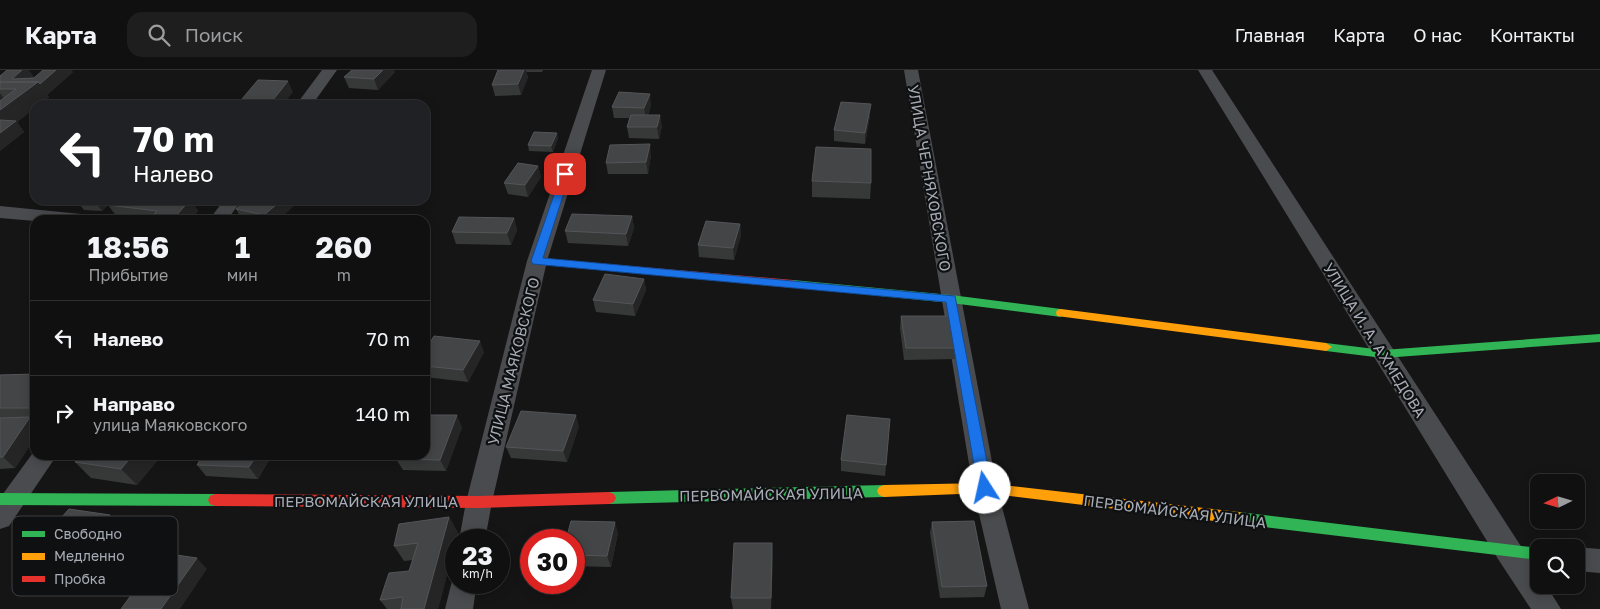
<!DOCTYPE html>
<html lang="ru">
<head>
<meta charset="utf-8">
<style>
  :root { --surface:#101010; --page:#1e1e1e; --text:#f1f3f6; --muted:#9c9d9f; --line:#303030 }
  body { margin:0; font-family:"Golos Text",sans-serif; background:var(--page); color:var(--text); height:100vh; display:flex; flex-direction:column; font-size:19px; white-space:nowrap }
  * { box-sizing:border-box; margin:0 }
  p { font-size:16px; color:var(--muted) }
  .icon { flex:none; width:28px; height:28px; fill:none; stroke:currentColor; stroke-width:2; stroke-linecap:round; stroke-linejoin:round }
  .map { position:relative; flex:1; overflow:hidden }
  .side { position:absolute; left:30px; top:145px; width:400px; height:245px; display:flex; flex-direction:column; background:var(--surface); border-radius:15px; box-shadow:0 2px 12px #0003,0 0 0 1px var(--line) }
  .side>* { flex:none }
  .guide { position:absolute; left:30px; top:30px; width:400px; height:105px; border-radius:15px; box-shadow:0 2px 12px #0003,0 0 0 1px var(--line); background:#202124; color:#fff; overflow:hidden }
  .needle { width:32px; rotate:265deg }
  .controls { position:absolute; left:1530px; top:404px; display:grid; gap:10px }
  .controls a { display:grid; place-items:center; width:55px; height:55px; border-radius:10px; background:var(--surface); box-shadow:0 2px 12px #0003,0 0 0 1px var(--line); font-size:25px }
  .speed { position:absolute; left:445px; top:459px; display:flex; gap:10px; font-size:25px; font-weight:700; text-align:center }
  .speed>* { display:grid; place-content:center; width:65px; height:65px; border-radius:50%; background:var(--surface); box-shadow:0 2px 12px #0003,0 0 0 1px var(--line); line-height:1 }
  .speed small { font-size:12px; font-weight:400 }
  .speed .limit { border:8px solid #d22; background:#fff; color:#111 }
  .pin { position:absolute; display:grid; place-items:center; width:42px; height:42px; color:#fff; margin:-21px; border-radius:10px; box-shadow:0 2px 8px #0006 }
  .me { position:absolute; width:55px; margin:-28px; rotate:350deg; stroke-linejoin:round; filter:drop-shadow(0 0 4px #0008) }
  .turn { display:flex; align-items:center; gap:18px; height:105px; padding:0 20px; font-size:22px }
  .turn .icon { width:65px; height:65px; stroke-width:2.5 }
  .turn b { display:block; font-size:35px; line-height:42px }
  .eta { display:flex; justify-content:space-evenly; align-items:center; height:85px; text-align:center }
  .eta b { font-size:30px; font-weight:700; line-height:35px }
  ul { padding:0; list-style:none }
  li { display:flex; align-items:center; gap:15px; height:75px; padding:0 20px; border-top:1px solid var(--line) }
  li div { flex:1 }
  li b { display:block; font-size:19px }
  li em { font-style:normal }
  header { display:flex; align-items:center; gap:30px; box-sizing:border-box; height:70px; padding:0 25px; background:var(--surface); border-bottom:1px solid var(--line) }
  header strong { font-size:24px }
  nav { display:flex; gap:28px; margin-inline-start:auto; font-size:18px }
  .search { width:350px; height:45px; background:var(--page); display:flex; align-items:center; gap:12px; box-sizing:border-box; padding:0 18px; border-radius:15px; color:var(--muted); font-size:19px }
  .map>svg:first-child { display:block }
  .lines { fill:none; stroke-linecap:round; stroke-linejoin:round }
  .street { fill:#4a4b4e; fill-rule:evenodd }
  .fast { fill:#30b455; fill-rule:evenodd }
  .slow { fill:#ff9f0a; fill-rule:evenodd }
  .jam { fill:#e5322d; fill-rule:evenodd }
  .wall { fill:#373939 }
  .shaded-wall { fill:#252525 }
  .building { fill:#434547; stroke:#535558 }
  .route { fill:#1a73e8; stroke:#114b97 }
  .labels { text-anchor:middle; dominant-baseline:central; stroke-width:4.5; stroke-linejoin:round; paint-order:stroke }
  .street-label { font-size:15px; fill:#a7acb6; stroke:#0f1011 }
  .key { fill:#0f1011; stroke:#3d3f43; stroke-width:1 }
  .key-label { font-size:14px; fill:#a7acb6 }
</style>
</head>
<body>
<header>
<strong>Карта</strong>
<div class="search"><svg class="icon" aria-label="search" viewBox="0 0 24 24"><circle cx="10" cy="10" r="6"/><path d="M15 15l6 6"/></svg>Поиск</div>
<nav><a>Главная</a><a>Карта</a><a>О нас</a><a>Контакты</a></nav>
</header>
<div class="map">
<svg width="1600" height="539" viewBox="0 0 1600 539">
  <rect width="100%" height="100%" fill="#151515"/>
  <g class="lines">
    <path class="street" d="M322,0h15l-25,35h-16z
      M592,0h14l-59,191 -55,241 -7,38h-26l7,-38 61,-241z
      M904,0h14l79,418 32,121h-28l-28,-121z
      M1198,0h14l327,504v11h7l15,24h-30l-33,-50z
      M224,130h18l-15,20h-18z
      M0,136l81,8 7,2 2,4 -55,1 -35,-3z
      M35,380v5h22l-48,71 -9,3v-31z
      M1576,477l24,2v24l-24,-2z
      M454,503h2v9h21l-4,27h-28z"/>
    <path class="fast" d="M793,210l158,15 110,14 5,4 -5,4 -110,-14 -162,-16 -1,-3z
      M1600,264v8l-217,16 -57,-7 -6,-4 6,-4 57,7z
      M884,415l5,2 2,4 -2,4 -5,2 -275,7 -5,-2 -2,-4 2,-4 5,-2z
      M0,423l215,1 5,2 2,4 -2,4 -5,2 -215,-1z
      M1239,442l300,36v12l-300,-36 -5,-2 -2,-4 2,-4z"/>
    <path class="slow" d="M1061,239l265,34 6,4 -6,4 -269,-35 -1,-3 1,-3z
      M985,413l254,29 5,2 2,4 -2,4 -5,2 -254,-31 -101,4 -5,-2 -2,-4 2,-4 5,-2z"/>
    <path class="jam" d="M537,188l256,22 5,4 -5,4 -260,-25 -1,-2z
      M609,422l5,2 2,4 -2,4 -5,2 -130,4 -264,-2 -5,-2 -2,-4 2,-4 5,-2 264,2z"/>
  </g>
  <path class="wall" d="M498,0h45l-1,2h-16l2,5 -7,18 -26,1 -3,-11z
    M73,2l-26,23 2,2 -10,8h-4v3l-18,14 7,10 -24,19v-75l34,1 -1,1h1z
    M395,2l-17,18 -29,-2 -5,-11z
    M651,35l-3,10 14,11 -3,13 -30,-1 -2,-11 2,-9h-15l-2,-11z
    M870,45l-5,29 -31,-3v-11z
    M558,68l-5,14 -24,-1 -1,-6z
    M651,85l-3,19h-40l-2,-11z
    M538,96l3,11 -13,20 -20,-3 -4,-11z
    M812,111l59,2 -1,16 -58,-2z
    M76,130h75l-1,1 16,2 3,-3h40l-2,3h-14l5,8 -8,9h-46l-27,-3 -9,-12 -6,6 -18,-1z
    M247,130h49l1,3 -19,17h-36l-6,-11z
    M632,146l2,12 -6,18 -60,-3 -3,-12z
    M514,148l3,12 -6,15 -55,-1 -4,-12z
    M740,154l1,11 -7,25 -35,-3 -1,-12z
    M644,209l2,11 -11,26 -39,-4 -3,-12z
    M901,246l57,32 -2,11 -52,1 -4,-32z
    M425,281l59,1 -16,30 -43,-5z
    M35,304v64l-20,30 -15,1v-94z
    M579,356l-12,36 -56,-4 -5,-11z
    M462,357l-16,44 -43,-1 -7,-11z
    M81,385h81l-25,30 -46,-7 -16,-16z
    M203,385h69l-14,24 -52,-3 -9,-11z
    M841,390l45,5 -1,11 -44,-5z
    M449,447l9,16 -20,76h-51l-7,-9 29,-29 4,-11 -9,1 -10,-15z
    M932,452l55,64 -3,11 -44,1 -10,-65z
    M121,456l-35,44 -42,-8 -13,-10z
    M618,463l-7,34 -37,-1v-26z
    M773,484l-2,55h-38l-2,-11z"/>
  <path class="shaded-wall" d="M22,0h7l5,7 -10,9 -12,-7z
    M56,0h16l1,2 -26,23 2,2 -10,8h-4v3l-18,14 7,10 -24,19v-58l8,11 30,-22z
    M383,0h11l1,2 -17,18 -4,-11z
    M524,0h2l2,7 -7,18 -3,-11z
    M288,11l5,11 -10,13h-14z
    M650,24l1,11 -5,14 -2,-11z
    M871,34l-1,11 -5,29v-11z
    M660,45l2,11 -3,13 -2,-12z
    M557,63l1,5 -5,14 -2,-6z
    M650,74l1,11 -3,19 -2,-12z
    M538,96l3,11 -13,20 -3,-12z
    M94,130h20l-12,11z
    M190,130h1l7,11 -8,9h-13l-2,-3z
    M282,130h14l1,3 -19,17h-11l-3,-5z
    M632,146l2,12 -6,18 -2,-12z
    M514,148l3,12 -6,15 -4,-12z
    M740,154l1,11 -7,25 -1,-12z
    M644,209l2,11 -11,26 -2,-12z
    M480,271l4,11 -16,30 -5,-12z
    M457,345l5,12 -16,44 -6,-11z
    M576,345l3,11 -12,36 -4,-11z
    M30,347l5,6v15l-20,30 -12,-11z
    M133,385h29l-25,30 -16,-16z
    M257,385h15l-14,24 -9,-12z
    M110,445l11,11 -35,44 -13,-11z
    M449,447l9,16 -20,76h-14z
    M615,452l3,11 -7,34 -4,-11z
    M772,473l1,11 -2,55v-11z
    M197,488l10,11 -27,40h-19z"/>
  <path class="building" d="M7,0h15l-10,9 22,-1 9,-8h13l-16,14 -2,-2h-38v-6z
    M352,0h31l-9,9 -30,-2z
    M498,0h26l-6,14 -26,1z
    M258,10l30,1 -19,24h-32z
    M0,12h38l-38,28v-9l16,-12h-16z
    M619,22l31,2 -6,14 -32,-1z
    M841,32l30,2 -6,29 -31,-3z
    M631,45h29l-3,12h-30z
    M0,50l16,1 -16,12z
    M534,62l23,1 -6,13 -23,-1z
    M650,74l-4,18 -40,1 4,-18z
    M816,77l55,2v34l-59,-2z
    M518,93l20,3 -13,19 -21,-2z
    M114,130h27l25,3 3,-3h21l-15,17 -22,-2 4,-4 -49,-6z
    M247,130h35l-18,15 -28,-6z
    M572,144l60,2 -6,18 -61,-3z
    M459,147l55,1 -7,15 -55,-1z
    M706,151l34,3 -7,24 -35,-3z
    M605,204l39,5 -11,25 -40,-4z
    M901,246h51l6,32h-52z
    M434,266l46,5 -17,29 -38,-4v-15z
    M35,304v31l-2,3h-33v-33z
    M521,341l55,4 -13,36 -57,-4z
    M425,345h32l-17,45 -44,-1 2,-4h27z
    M847,345l43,4 -4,46 -45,-5z
    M30,347l-27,40h-3v-39z
    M81,385h52l-12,14 -46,-7z
    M203,385h54l-8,12 -52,-2z
    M69,439l41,6 -37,44 -42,-7z
    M449,447l-25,92h-23l2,-12 -23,3 9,-27 20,-2 9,-28 -24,3 5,-22z
    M571,451l44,1 -8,34 -33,-1v-15h-8z
    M974,451l13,65 -45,1 -10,-65z
    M734,473h38l-1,55h-40z
    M162,483l35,5 -36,51h-40z"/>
  <path class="route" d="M562,102l8,2 -27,84 412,38 37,192 -2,4h-10l-2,-4 -32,-186 -413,-38 -2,-3z"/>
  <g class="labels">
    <g class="street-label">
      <text transform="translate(930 108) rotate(80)">УЛИЦА ЧЕРНЯХОВСКОГО</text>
      <text transform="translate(1375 270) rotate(58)">УЛИЦА И. А. АХМЕДОВА</text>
      <text transform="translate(513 291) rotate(-76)">УЛИЦА МАЯКОВСКОГО</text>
      <text transform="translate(771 424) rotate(-1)">ПЕРВОМАЙСКАЯ УЛИЦА</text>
      <text x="366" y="431">ПЕРВОМАЙСКАЯ УЛИЦА</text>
      <text transform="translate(1175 441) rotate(7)">ПЕРВОМАЙСКАЯ УЛИЦА</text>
    </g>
  </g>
  <rect x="12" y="446" width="166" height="80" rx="8" class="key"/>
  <rect x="22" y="461" width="23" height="6" fill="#30b455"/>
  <rect x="22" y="483" width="23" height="7" fill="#ff9f0a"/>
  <rect x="22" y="506" width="23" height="6" fill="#e5322d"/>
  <g class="key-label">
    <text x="54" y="469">Свободно</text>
    <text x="54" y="491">Медленно</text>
    <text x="54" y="514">Пробка</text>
  </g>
</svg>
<div class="controls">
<a><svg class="needle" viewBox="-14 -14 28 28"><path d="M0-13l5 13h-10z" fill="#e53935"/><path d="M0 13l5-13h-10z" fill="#9c9d9f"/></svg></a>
<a><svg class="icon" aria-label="search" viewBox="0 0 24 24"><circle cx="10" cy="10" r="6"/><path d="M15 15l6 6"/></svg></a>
</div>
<div class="speed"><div>23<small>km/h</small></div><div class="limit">30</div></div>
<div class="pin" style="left:565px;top:104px;background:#d93025"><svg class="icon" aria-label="arrive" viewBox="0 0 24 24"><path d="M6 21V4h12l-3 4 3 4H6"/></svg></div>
<svg class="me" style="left:985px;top:418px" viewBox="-20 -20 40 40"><circle r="19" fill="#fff"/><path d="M0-13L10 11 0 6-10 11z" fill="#1a73e8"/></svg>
<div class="guide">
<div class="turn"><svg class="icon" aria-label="left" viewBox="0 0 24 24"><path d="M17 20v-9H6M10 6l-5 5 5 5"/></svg><div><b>70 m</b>Налево</div></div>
</div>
<section class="side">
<div class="eta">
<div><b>18:56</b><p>Прибытие</p></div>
<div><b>1</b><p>мин</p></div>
<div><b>260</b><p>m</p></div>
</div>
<ul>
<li><svg class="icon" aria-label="left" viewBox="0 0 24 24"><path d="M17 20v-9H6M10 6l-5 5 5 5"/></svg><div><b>Налево</b></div><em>70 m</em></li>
<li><svg class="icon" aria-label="right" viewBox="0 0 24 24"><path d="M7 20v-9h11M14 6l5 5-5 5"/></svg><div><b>Направо</b><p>улица Маяковского</p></div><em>140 m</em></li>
</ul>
</section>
</div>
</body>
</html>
